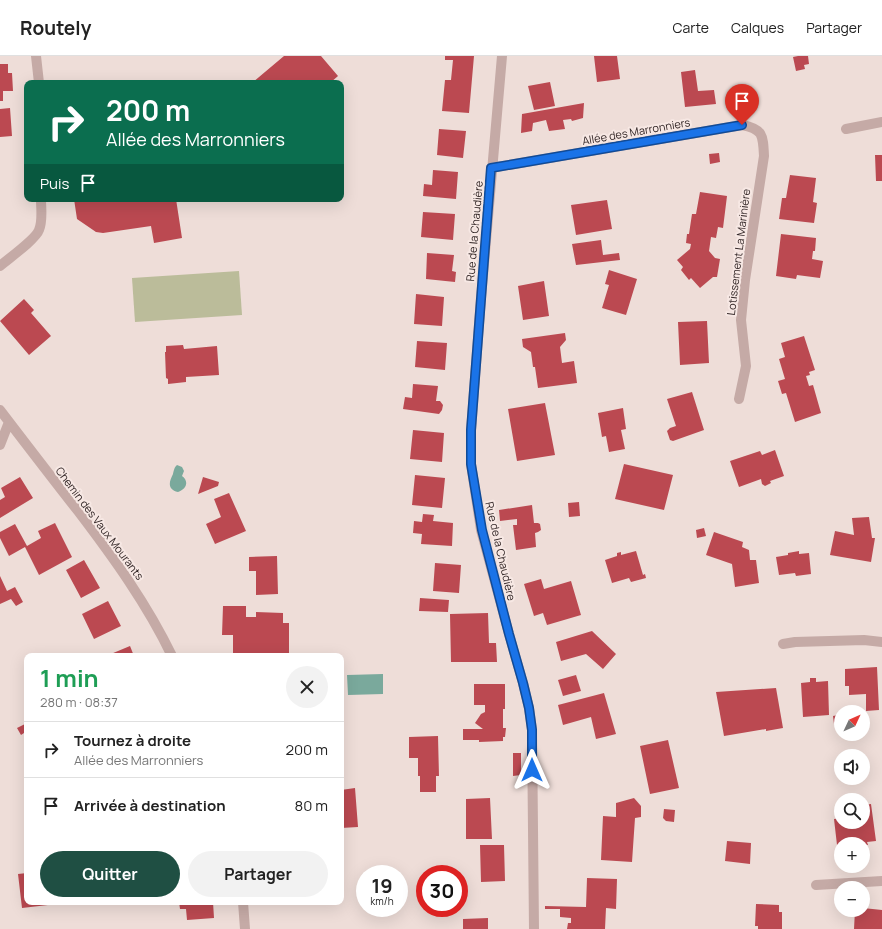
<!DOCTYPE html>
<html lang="fr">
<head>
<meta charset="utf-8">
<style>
  :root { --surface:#fff; --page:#f2f2f2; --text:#222; --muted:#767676; --line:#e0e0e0; --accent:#1f4f43 }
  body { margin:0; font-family:Manrope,sans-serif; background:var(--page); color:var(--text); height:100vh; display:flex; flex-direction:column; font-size:15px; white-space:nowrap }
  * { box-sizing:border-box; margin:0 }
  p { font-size:13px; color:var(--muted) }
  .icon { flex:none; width:22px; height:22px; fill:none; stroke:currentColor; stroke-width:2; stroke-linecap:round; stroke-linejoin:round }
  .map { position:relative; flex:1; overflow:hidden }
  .details { position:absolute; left:24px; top:597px; width:320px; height:252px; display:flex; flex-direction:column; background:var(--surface); border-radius:8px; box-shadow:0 4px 16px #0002 }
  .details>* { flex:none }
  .guide { position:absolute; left:24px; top:24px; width:320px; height:122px; border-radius:8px; box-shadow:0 4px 16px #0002; background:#0b6e4f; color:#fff; overflow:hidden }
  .needle { width:26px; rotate:46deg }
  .fabs { position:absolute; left:834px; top:649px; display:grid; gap:8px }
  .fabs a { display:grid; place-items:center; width:36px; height:36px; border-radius:50%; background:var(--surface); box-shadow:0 4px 16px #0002; font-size:20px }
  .speed { position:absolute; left:356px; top:809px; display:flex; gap:8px; font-size:20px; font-weight:700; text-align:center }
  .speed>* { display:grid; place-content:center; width:52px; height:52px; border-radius:50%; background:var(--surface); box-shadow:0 4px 16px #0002; line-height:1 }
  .speed small { font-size:10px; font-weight:400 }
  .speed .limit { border:6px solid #d22; background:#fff; color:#111 }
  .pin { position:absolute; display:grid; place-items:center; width:34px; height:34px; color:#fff; margin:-41px -17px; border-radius:50% 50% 50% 0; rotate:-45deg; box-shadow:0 0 4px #0007 }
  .pin .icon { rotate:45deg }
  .me { position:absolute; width:44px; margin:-22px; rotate:0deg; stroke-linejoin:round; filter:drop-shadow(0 0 3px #0008) }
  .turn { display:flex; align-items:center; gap:14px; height:84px; padding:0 16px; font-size:18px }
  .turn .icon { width:52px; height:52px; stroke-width:2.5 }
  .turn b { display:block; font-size:28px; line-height:34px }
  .then { display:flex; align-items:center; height:38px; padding:0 16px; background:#0003; gap:8px; font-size:15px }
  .round { display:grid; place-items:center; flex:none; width:42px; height:42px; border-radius:21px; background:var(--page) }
  .headline { display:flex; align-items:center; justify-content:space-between; height:68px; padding:0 16px }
  h1 { font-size:24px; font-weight:700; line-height:30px; color:#1e9e55 }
  .button { display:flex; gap:8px; margin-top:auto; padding:8px 16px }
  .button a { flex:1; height:46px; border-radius:24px; background:var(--accent); color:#fff; font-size:16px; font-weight:700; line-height:46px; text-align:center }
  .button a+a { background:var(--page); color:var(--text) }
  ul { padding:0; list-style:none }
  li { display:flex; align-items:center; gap:12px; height:56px; padding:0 16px; border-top:1px solid var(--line) }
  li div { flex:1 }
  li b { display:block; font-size:15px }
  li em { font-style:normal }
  header { display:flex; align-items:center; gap:24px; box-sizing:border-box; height:56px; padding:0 20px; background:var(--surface); border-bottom:1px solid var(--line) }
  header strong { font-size:19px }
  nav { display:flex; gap:22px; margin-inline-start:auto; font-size:14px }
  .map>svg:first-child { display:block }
  .green { fill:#bbbc9a }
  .water { fill:#7aa99c }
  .building { fill:#bb4951 }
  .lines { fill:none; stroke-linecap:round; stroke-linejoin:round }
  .minor { stroke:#c5aaa6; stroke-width:10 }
  .route-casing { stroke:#114b97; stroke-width:10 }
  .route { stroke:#1a73e8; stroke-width:7 }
  .labels { text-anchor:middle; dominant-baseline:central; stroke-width:4; stroke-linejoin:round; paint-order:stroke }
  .street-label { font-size:11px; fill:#322626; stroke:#f7e8e4 }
</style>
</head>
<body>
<header>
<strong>Routely</strong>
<nav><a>Carte</a><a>Calques</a><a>Partager</a></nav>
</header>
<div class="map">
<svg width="882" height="873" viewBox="0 0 882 873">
  <rect width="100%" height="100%" fill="#eeddd8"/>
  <path class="green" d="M239,215l3,44 -107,7 -3,-44z"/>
  <path class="water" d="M177,409l5,2 2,4 -2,5c7,5 5,13 -4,16 -11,-3 -9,-10 -5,-18 1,-4 1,-6 4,-9z
    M383,618v20l-35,1 -1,-20z"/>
  <path class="building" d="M284,0h37l17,20 -8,7h-78z
    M445,0h29l-5,57 -27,-2 3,-31h6l2,-20h-8z
    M594,0h23l3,23 -23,3z
    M798,0h10l1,8 -5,1 1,4 -9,2 -3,-14z
    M0,8h8v9h4l1,18h-10v10h-3z
    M695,14l3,21 16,-1 2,14 -31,3 -4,-35z
    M550,26l5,24 -21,4 -6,-24z
    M584,47l-1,15 -11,3 -1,-2 -8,1 2,9 -16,2 -3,-11 -13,3 -1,8 -11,2 1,-19z
    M10,52l2,28 -12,1v-28z
    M439,73l27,2 -3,27 -26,-3z
    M719,97l1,9 -10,2 -1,-10z
    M875,99h7v26h-6z
    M433,114l25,2 -2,27 -33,-3 1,-12 8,1z
    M790,119l26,3 -3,24 4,1 -3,20 -35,-4 3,-21h4z
    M700,136l27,4 -4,32 -5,-1 -2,11 -5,-1 -2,14 6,7 5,1 -3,18h-4l-13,11 -9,-10 -2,2 -8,-10 2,-3 -6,-7 13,-11 1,-5 -5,-1 1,-9h2l3,-20h4z
    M74,143h102l6,39 -28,5 -3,-17 -48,7 -7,-1 -19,-13z
    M607,144l5,29 -36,6 -5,-30z
    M423,156l32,2 -2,26 -32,-3z
    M781,178l35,4 -1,13h-2l-1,8 11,2 -3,17 -23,-3 -1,4 -20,-3z
    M601,184l2,15 16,-2 1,7 -44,5 -4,-21z
    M427,197l27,2 -2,16 4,1 -1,10 -29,-3z
    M609,214l28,9 -11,36 -24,-7 7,-23 -4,-1z
    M544,225l5,35 -26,4 -5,-34z
    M416,238l28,3 -2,29 -28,-2z
    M24,243l10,11 -3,3 20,23 -22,19 -29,-34z
    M707,265l2,42 -29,2 -2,-43z
    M565,277l1,7 -6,7 2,16 12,-2 3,22 -39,5 -3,-21h-2l-2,-15 -8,-5 -1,-8z
    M804,280l11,34 -6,2 1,3 -4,1 3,10 4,-1 8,28 -26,9 -9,-29 -4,1 -4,-13 7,-2 -6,-20 6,-2 -4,-14z
    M417,285l30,2 -2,27 -30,-3z
    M183,289l1,4 33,-3 2,29 -33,2v5l-18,2v-5l-2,-1 -1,-26h1v-6z
    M413,328l25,2 -2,15h4l3,4 -1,5 -3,4 -36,-5 2,-12 7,1z
    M692,336l12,38 -31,11 -3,-1 -3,-9 3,-3 6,-2 -9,-27z
    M545,347l10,52 -38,6 -9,-52z
    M623,352l3,21 -5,1 4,19 -16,3 -3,-16 -4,1 -4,-24z
    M413,374l31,3 -2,29 -32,-3z
    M775,394l9,26 -14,5 1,2 -6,3 -3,-2 -1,-5 -22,8 -9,-26 30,-10 2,4z
    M624,408l49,11 -9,35 -49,-11z
    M415,419l30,3 -3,30 -30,-3z
    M20,421l13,21 -33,20v-18l5,-3 -4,-9z
    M203,421l16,5 -1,4 -20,8z
    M229,437l17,38 -31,13 -9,-20 15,-7 -7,-18z
    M579,446l1,14 -11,1 -1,-14z
    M532,449l2,18h4l2,1 1,6 -3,2 -3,1 1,14 -20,3 -3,-25h4v-6l-17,2 -1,-11z
    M423,458l11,1 -1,6 20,2 -1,23 -31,-2 1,-10 -9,-1 1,-12 8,1z
    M869,461l3,21h3l-4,24 -41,-7 5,-24 19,4 -2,-17z
    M55,467l17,34 -33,18 -14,-28 -16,9 -9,-18v-6l15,-8 12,22 14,-8 -3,-7z
    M704,472l2,8 -9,2 -1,-8z
    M714,476l29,10 -1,5 7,3 1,10h6l3,23 -24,4 -3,-23 -26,-9z
    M636,495l7,24 2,-1 1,4 -15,4 -2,-4 -17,5 -7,-23 12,-4v-3l4,-1v3z
    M799,495v3l10,-1 2,21 -15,2 -1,-3 -16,2 -3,-18 12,-2v-2z
    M277,500l1,38 -22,1v-24h-7v-14z
    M84,504l16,28 -19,10 -15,-28z
    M435,507l26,2 -2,28 -26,-2z
    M0,520l7,15 8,-4 8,15 -7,4 -5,-7 -11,5z
    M541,523l3,10 27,-8 10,34 -34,10 -4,-12 -9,3 -10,-32z
    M420,542l29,2 -1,12 -29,-1z
    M108,545l13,25 -27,13 -12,-25z
    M223,550h23v11h10v-5l27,1v10h6v31l-56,1v-20h-11z
    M488,557l1,30h7l1,19h-46l-1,-48z
    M592,575l24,23 -13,15 -17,-15 -25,7 -5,-19z
    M130,590l4,10h-28z
    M877,611l2,43 -13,1v-17l-17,1v-9h-4v-17z
    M576,619l5,16 -18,5 -5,-16z
    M810,622h6v4l12,-1 1,34 -26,2 -2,-34 9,-1z
    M474,628h31v25h-2v19h3l-1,9h-2v4l-24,1v-2h-16v-11h20l-8,-6 6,-9 4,-2v-7h-11z
    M776,632l7,40 -17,3v-2l-42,7 -8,-44z
    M604,637l12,41 -20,5 -5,-22 -28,8 -5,-20z
    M838,659l1,8 -5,1 -1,-8z
    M25,668l2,3v4l-6,4 -4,-7z
    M438,680l1,40h-3v16h-16v-16h-2v-18h-9v-21z
    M668,684l11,48 -29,6 -10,-48z
    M513,697h8v22l-8,1z
    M355,732l3,39 -17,1v-38z
    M490,742l2,41h-26v-40z
    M634,742l7,8v11l-6,1 -3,44 -31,-2 2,-44 13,1v-14z
    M871,748l5,37 -9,1 1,3h-5v-1h-11v-1l-15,2 -3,-26 7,-1v4h22v-17z
    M664,753l11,1 -1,12 -8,-1 -3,-3z
    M727,785l24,2 -1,21 -25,-3z
    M480,789h24l1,36 -24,1z
    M27,817v29h38v1l-43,5 -4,-34z
    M587,822l30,1 -1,30 -10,-1 -1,21h-38l1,-6h3v-5l-11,-1v-8h-15v-3l41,1z
    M179,846h34l1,16 -27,2 -1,-11h-6z
    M756,848l23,1v7h3v17h-24v-3h-3z
    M863,852l19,2v19h-28l1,-19h8z
    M488,862v11h-25v-10z"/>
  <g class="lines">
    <path class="minor" d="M36,0l3,27
      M502,0l-21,242 -10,133v33l10,66 28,104 14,49 6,25 3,22 2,199
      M846,73l36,-7
      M491,112l251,-43c21,4 21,10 22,31l-19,124 -4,40 5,46 -7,33
      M0,210c8,-7 36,-27 39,-36 4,-9 2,-21 2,-31
      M0,354c26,34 52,68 78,101 35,46 69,93 94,145
      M0,389l9,-23
      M783,588l12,-2 69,-2 18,2
      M816,829l66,-4
      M243,846l2,27"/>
  </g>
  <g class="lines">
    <defs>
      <path id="route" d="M532,714v-40l-3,-22 -6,-25 -14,-49 -27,-104 -11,-66v-34l20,-262 251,-43"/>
    </defs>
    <use href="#route" class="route-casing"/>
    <use href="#route" class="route"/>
  </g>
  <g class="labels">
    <g class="street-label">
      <text transform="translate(636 75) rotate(-10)">Allée des Marronniers</text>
      <text transform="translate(474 175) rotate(-85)">Rue de la Chaudière</text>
      <text transform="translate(738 196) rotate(-83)">Lotissement La Marinière</text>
      <text transform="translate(100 467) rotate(53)">Chemin des Vaux Mourants</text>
      <text transform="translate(501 495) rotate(77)">Rue de la Chaudière</text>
    </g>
  </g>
</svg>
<div class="fabs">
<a><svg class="needle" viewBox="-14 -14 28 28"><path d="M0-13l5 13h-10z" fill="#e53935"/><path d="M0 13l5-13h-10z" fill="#767676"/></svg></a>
<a><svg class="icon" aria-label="sound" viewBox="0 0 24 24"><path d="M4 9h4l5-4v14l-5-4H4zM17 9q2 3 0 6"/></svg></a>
<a><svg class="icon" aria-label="search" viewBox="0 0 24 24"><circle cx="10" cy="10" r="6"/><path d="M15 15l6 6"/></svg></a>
<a>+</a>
<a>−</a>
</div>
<div class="speed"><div>19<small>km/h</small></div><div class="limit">30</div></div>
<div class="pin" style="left:742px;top:69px;background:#d93025"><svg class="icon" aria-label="arrive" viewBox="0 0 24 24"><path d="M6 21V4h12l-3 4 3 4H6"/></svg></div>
<svg class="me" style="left:532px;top:714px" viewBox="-20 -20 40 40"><path d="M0-17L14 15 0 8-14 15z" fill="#1a73e8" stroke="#fff" stroke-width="4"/></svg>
<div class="guide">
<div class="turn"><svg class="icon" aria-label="right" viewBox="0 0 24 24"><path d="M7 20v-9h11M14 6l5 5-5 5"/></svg><div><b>200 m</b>Allée des Marronniers</div></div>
<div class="then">Puis<svg class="icon" aria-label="arrive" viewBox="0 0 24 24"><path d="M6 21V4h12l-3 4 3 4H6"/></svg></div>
</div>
<section class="details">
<div class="headline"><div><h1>1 min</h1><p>280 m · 08:37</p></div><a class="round"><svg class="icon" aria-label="close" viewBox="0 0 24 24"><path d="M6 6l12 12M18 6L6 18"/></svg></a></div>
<ul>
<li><svg class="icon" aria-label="right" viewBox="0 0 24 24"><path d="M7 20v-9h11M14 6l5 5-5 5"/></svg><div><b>Tournez à droite</b><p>Allée des Marronniers</p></div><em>200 m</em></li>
<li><svg class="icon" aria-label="arrive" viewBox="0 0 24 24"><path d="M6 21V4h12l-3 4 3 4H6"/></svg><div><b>Arrivée à destination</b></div><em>80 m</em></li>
</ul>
<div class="button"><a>Quitter</a><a>Partager</a></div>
</section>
</div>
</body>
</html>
